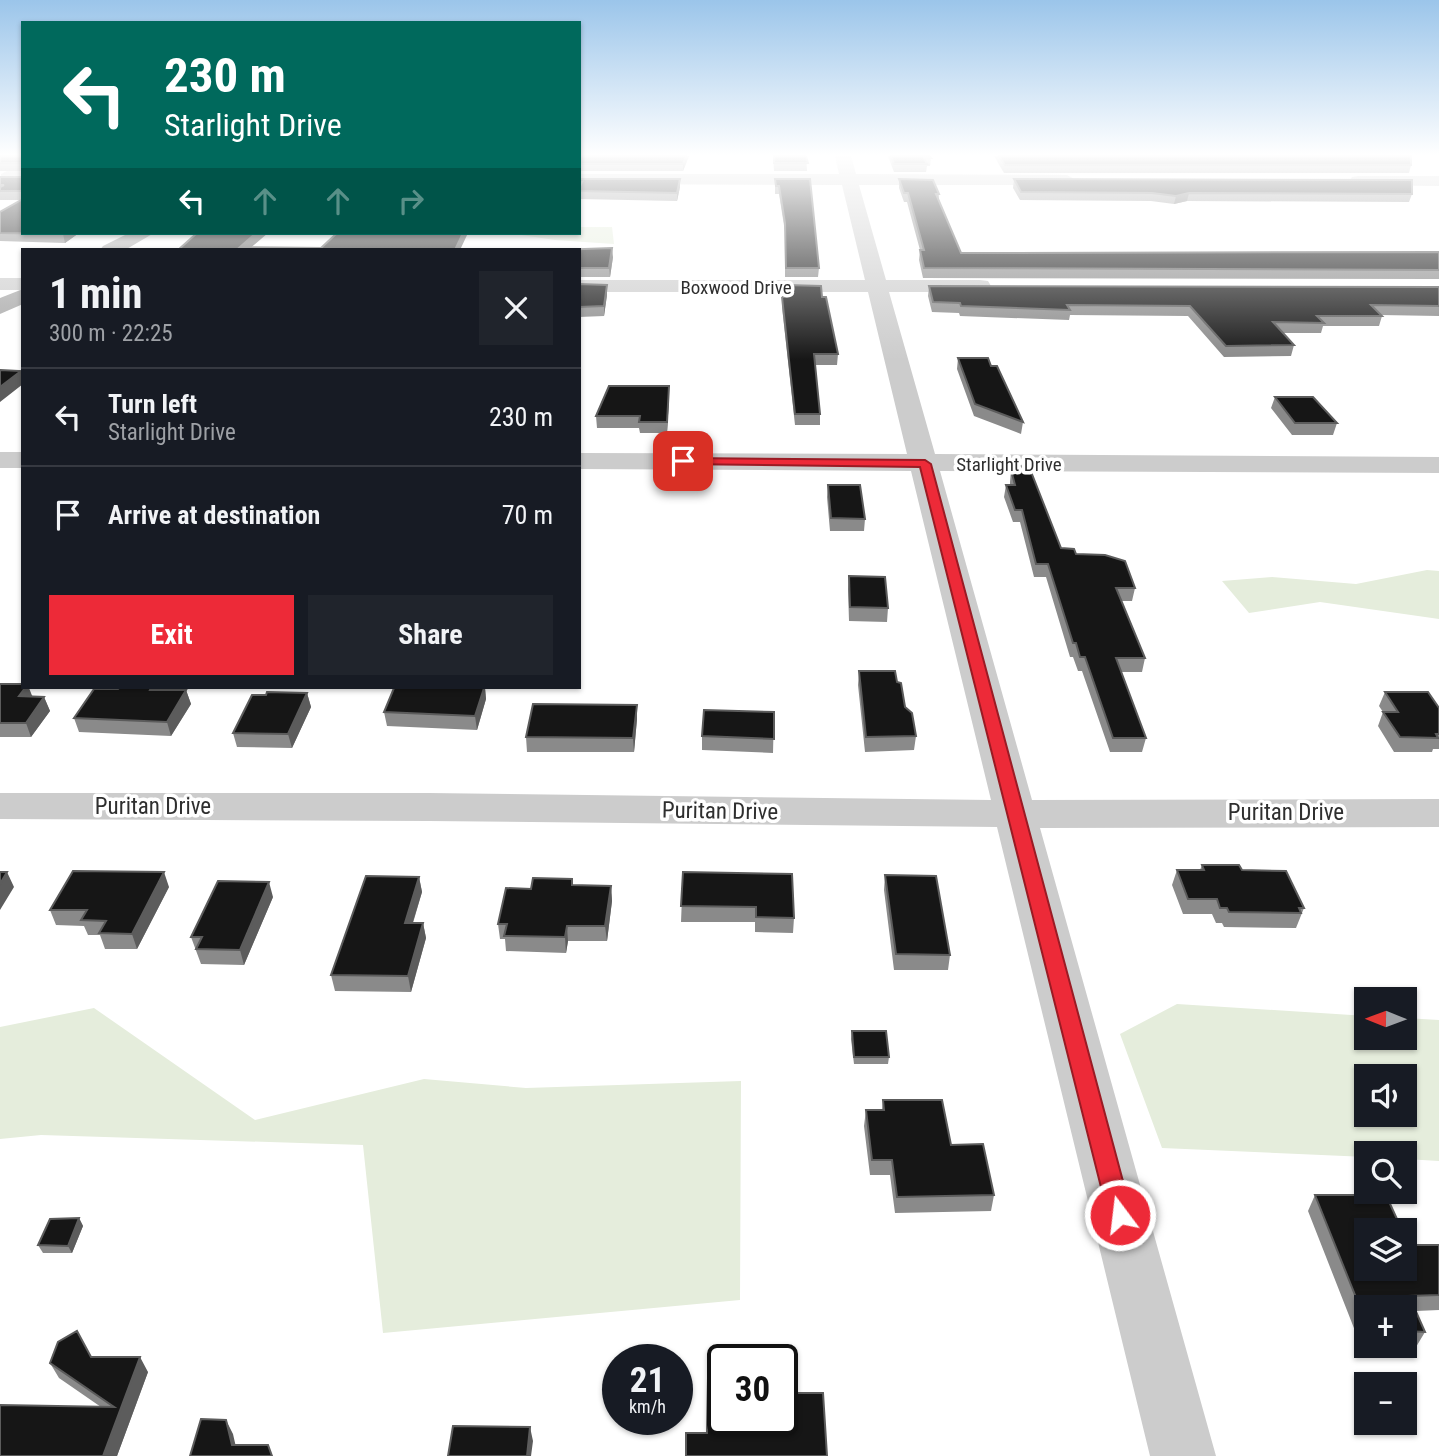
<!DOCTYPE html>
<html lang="en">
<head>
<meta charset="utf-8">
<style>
  :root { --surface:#171b24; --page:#20242c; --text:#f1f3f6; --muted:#9ea1a6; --line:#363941; --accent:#ed2a38 }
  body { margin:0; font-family:"Roboto Condensed",sans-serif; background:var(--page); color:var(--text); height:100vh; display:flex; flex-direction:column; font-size:26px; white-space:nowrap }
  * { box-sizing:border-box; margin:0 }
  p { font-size:23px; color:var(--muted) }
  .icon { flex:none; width:38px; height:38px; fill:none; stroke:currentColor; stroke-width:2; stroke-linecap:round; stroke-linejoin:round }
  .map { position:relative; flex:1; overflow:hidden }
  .sheet { position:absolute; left:21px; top:248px; width:560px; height:441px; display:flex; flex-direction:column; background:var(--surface); border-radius:0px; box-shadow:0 2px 5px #0004 }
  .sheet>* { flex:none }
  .banner { position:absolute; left:21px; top:21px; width:560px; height:214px; border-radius:0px; box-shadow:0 2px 5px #0004; background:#00695c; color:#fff; overflow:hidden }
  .needle { width:46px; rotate:271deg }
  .buttons { position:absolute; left:1354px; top:987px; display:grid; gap:14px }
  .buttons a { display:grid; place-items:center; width:63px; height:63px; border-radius:0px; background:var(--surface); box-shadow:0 2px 5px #0004; font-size:35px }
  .speed { position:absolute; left:602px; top:1344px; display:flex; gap:14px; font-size:35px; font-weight:700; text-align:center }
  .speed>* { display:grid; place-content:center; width:91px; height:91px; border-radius:50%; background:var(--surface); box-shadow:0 2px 5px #0004; line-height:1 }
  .speed small { font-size:18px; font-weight:400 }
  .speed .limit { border:4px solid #111; border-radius:10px; background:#fff; color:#111 }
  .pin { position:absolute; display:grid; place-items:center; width:60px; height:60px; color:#fff; margin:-30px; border-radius:14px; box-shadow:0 4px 10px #0006 }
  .me { position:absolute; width:77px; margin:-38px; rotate:345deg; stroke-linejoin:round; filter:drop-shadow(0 0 5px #0008) }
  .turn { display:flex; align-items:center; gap:24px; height:147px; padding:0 28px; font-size:32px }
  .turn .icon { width:91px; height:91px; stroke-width:2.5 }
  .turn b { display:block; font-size:49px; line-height:60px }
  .lanes { display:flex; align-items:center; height:66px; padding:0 28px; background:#0003; justify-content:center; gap:35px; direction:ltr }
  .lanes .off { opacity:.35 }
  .round { display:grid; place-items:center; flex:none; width:74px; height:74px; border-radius:0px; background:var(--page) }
  .head { display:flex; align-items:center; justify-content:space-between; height:119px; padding:0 28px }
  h1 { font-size:42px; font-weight:700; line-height:52px }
  .cta { display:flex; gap:14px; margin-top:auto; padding:14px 28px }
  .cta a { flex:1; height:80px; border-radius:0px; background:var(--accent); color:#fff; font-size:28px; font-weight:700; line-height:80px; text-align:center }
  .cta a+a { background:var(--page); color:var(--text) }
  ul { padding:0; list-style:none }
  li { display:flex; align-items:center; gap:21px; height:98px; padding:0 28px; border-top:2px solid var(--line) }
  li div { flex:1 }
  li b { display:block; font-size:26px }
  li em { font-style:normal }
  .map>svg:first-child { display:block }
  .green { fill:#e5eddc; fill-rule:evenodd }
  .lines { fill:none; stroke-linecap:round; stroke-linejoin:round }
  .minor { fill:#ccc; fill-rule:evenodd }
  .major { fill:#a7a7a7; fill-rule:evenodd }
  .wall { fill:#8a8a8a; fill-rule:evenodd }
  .shaded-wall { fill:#5c5c5c }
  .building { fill:#161616; stroke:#5c5c5c; stroke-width:2 }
  .route { fill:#ed2a38; stroke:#9a1b24; stroke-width:2 }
  .labels { text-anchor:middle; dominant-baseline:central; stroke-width:7; stroke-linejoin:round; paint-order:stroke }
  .far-street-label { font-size:19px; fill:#2f2f2f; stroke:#fff }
  .street-label { font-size:23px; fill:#2f2f2f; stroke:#fff }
</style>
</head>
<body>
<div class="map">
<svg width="1439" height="1456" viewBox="0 0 1439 1456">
  <rect width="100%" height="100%" fill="#fff"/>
  <path class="green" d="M579,227h33l2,17 -59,-4 -47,-7h71z
    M1427,570l12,1v48l-119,-17 -71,11 -27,-32 50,-4 84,7z
    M1177,1004l190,12v22h38v-20l34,2v141l-34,-2v-6h-38v4l-205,-9 -42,-114zM1367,1076h38v39h-38z
    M94,1008l161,112 169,-41 102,9 215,-7 -1,219 -357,33 -20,-188 -322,-10 -41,4v-112z"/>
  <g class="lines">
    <path class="minor" d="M835,156h16l5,18 211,1 9,5 -9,5h-208l27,95h94l8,1 3,5 -3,5 -8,1h-91l46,162 504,3v16l-499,-2 92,329 407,-1v28l-399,1 176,628h-66l-153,-629 -568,-6 -429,-2v-26h429l562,7 -80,-329 -332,-2v-16l328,1 -39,-162h-289v-12h286l-23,-95 -263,-1v-10h260z
      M23,163v12l-10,7h-12v-8z
      M1358,176h81v10l-87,-1 -3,-4 3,-4z
      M0,278h23v12h-23z
      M0,452h23v16h-23z"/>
    <path class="major" d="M129,233h25l-29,17h-25l3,-4z
      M23,289v15l-23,10v-16z"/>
  </g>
  <path class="wall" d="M0,156h23v77h56l-14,10 -65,-2v-29l22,-12h-22v-23h22v-6h-22z
    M579,156h110l-6,15h-104z
    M773,156h33l1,15h-33z
    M888,156h41l2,2 -1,8h-3l-1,6h-32z
    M994,156h417v9l-2,8h-405z
    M579,179h101v8l-3,14 -98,-2z
    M775,179l44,89 -1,9h-33v-45l-6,-38h-4z
    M899,179l40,15v6l22,53 478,-1v27l-516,-1 -4,-18 1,-10 -13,-48h-3l-5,-14z
    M1014,179l398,15 -3,8 -222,-1 -13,3 -23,-3 -131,-1 -7,-12z
    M579,250l34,7 -3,20h-31z
    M579,284l28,11 -3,21 -25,1z
    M929,286l510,1v29l-58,-1 1,1 -3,10h-56l-2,7h-39l12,12 -3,11 -67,1 -36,-41 -118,-1 -1,5 -109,-4 -1,-3 -27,-1 -4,-16z
    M782,297h40l16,57 -1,11h-22l5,49v11h-25l-13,-118z
    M958,358l65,64 -2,12 -47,-18 -17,-47z
    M669,397l-2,36h-27l-1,-5h-42l-1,-12z
    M1275,397l62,26 -4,12h-41l-21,-27z
    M1011,470l50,78 15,6 59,34 -3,13h-11l24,57 -3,14h-21l25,66 -4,14h-32l-28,-81h-4l-5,-14h-3l-24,-80h-12l-14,-55h-7l-9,-25 2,-12h4v-3z
    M828,485l37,34 -1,12h-34l-3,-34z
    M849,576l39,32 -1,14 -38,-1 -1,-32z
    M859,671l38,11 19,54 -2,14 -49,2 -7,-67z
    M0,684l33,12 11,1 6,14 -19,26h-31z
    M394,688h91l1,11 -9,31 -90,-4 -3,-14z
    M161,690h25l5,14 -20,32 -92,-4 -5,-14z
    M1385,692l54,16v41h-6l-1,3h-38l-16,-26 5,-14 -4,-6z
    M307,693l4,14 -19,41 -55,-1 -4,-14 33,-38z
    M774,712l-1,41 -71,-3v-14z
    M637,719l-3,33h-107l-1,-15z
    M1202,865l40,5 62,38 -8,20 -72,-1 -2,-4h-6l-4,-9h-29l-11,-29 5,-15h23z
    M683,872l111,46 -1,15 -38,-1v-10h-74z
    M885,875l65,80 -2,15h-54l-10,-80z
    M419,877l3,15 -9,31h10l3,15 -15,54 -76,-1 -4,-16z
    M573,885l38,1 1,15 -5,40h-39l-2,12 -60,-2 -1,-12h-5l-2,-15 33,-35z
    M169,887l-32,62h-32l-5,-14h-12l-4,-9 -28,-1 -6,-15z
    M273,897l-29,68 -43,-1 -10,-27z
    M852,1031l37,26 -1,7h-34l-3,-25z
    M883,1100l68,45 43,50 -3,16 -96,2 -5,-38h-20l-6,-49 2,-16h16z
    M1315,1195l94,50h30v65l-23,1 9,21 -9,15 -55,-1 -53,-135zM1367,1307h38v39h-38z
    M79,1218l4,8 -11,27h-29l-5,-8z
    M91,1357l57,15 -31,84 -16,-49 -42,-29 -9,-15z"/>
  <path class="shaded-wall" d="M686,156h3l-6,15v-7z
    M680,179v8l-3,14v-8z
    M1189,193l-2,8 -13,3 2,-8z
    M64,233h15l-14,10 -2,-9z
    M256,233h12l-20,17 -8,-3z
    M463,233h5l-8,17h-5z
    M612,248l1,9 -3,20 -1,-9z
    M607,285v10l-3,21v-10z
    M21,371l2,4v9l-23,18v-15z
    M669,386v11l-2,36v-11z
    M25,688h4l4,10 -14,-2z
    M484,688h1l1,11 -9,31 -2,-14z
    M186,690l5,14 -20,32 -4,-14z
    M307,693l4,14 -19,41 -4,-14z
    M44,697l6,14 -19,26 -5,-14z
    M637,705v14l-3,33 -1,-14z
    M7,872l7,15 -14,23v-26z
    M164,872l5,15 -32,62 -5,-15z
    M419,877l3,15 -14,46 -3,-15z
    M269,882l4,15 -29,68 -4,-15z
    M611,886l1,15 -5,40 -2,-15z
    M423,923l3,15 -15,54 -3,-16z
    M567,926l1,15 -2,12 -1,-16z
    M79,1218l4,8 -11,27 -4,-7z
    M140,1357l8,15 -31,84h-14z
    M226,1420l7,14 5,22 -6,-11z
    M530,1427l3,14 -2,15h-4z"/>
  <path class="building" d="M0,156h23v35h-23v-4l4,-2h-4v-8h22v-14h-22z
    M579,156h107l-3,8h-104z
    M774,156h32l2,7h-34z
    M891,156h38l2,2h-7l3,6h-33z
    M999,156h412v9h-406z
    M579,179h101l-3,14 -98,-2v-3l3,-6 -3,1z
    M775,179h35l9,89h-33l-1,-45 -6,-37h-3z
    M899,179l34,1 6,14h-3l25,59 478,-1v18l-515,-2 -4,-18h4l-16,-57h-4z
    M1014,179l398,1v14l-223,-1 -13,3 -24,-3 -131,-1z
    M23,199v34h41l-1,1 -63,-1v-21z
    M197,233h59l-16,14 81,1 16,-15h126l-8,17h-277z
    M612,248l-3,20h-30v-18h-23z
    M579,284l28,1 -3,21 -25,1z
    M786,285l35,1 1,11h4l12,57h-24l6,60h-25l-13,-117h4z
    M929,286l510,1v19l-68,-1 11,11h-65l7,7 -51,-1 21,23 -68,1 -36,-40 -123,-1 3,5 -109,-4 -1,-3 -27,-1z
    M958,358h30l3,8h6l26,56 -48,-18z
    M0,370l21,1 -21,16z
    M609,386h60l-2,36h-28l1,-6h-44z
    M1275,397h38l24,26h-42z
    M1028,464l33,84 13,1 2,5 29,1 20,6 10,27h-19l29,70h-29l30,80h-33l-28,-81h-5l-4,-14h-3l-25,-79h-12l-14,-54h-7l-9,-25h9l-4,-15z
    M828,485h32l5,34 -34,-1z
    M849,576l36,1 3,31 -38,-1z
    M859,671h36l2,11 4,1 4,24 7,6 4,23 -50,1z
    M0,684h23v4h2l-6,8 25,1 -18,26h-26z
    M119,688h32l-1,2h36l-19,32 -93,-4 20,-29h24z
    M394,688h90l-9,28 -91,-4z
    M267,692l40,1 -19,41 -55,-1 19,-38h14z
    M1385,692h43l11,16v26h-3l2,4 -38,-1 -17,-25h15z
    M533,704l104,1 -4,33 -107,-1z
    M704,710l70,2v27l-72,-3z
    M1202,865h37l3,5 44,1 18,37h-5l2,5 -72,-1 -2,-4h-7l-3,-9h-29l-11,-29h27z
    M73,871l91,1 -32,62 -33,-1 7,-12 -25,-1 6,-10h-37z
    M0,872h7l-7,12z
    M683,872l109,2 2,44 -38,-1v-10l-75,-1z
    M885,875l51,1 14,79 -54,-1z
    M366,876l53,1 -14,46h18l-15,53 -77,-1z
    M533,878l39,1v6l39,1 -6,40h-38l-2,11 -61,-1 3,-12h-9l8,-36 25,1z
    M218,881l51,1 -29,68 -44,-1 6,-12h-11z
    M852,1031h34l3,26h-35z
    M883,1100h59l9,45 32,-1 11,51 -97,2 -5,-37h-20l-6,-50h18z
    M1315,1195h71l16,35h-35v39h38v-32l4,8h30v50l-30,1 16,36 -20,-1v-24h-38v18z
    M79,1218l-11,28 -30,-1 12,-26z
    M77,1331l14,26h49l-37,99h-103v-51l114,2 -64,-44 8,-21z
    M708,1378h15v41h59v-26h41l4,63h-141v-23h21z
    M201,1419l25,1 6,25h36l4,11h-82z
    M453,1426l77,1 -3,29h-79z"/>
  <linearGradient id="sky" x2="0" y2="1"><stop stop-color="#9bc5ea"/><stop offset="0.43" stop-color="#fff"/><stop offset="1" stop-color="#fff" stop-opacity="0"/></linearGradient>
  <rect width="1439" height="360" fill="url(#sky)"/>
  <path class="route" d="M683,458l242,2 6,4 201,751 -4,8 -8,3 -9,-3 -3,-8 -188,-748 -241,-3v-5z"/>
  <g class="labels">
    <g class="far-street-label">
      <text x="736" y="287">Boxwood Drive</text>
      <text x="1009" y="464">Starlight Drive</text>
    </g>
    <g class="street-label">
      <text x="153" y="806">Puritan Drive</text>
      <text transform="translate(720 811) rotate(1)">Puritan Drive</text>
      <text x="1286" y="812">Puritan Drive</text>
    </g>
  </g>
</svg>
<div class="buttons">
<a><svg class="needle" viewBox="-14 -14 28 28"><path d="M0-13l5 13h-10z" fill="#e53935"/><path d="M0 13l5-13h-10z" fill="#9ea1a6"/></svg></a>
<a><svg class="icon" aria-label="sound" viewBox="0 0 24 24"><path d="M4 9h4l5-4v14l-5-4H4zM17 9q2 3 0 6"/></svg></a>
<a><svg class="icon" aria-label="search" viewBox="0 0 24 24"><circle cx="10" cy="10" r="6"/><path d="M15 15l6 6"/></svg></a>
<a><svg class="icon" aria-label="layers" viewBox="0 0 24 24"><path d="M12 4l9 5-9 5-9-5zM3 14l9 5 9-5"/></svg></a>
<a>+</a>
<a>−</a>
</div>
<div class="speed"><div>21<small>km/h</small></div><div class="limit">30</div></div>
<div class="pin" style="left:683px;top:461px;background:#d93025"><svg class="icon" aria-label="arrive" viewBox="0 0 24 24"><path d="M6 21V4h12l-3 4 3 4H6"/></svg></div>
<svg class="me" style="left:1120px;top:1215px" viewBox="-20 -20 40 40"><circle r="17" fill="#ed2a38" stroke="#fff" stroke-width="3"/><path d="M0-11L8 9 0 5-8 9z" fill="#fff"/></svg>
<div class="banner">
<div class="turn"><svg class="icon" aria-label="left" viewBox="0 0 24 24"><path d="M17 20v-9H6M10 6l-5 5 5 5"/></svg><div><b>230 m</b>Starlight Drive</div></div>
<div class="lanes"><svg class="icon" aria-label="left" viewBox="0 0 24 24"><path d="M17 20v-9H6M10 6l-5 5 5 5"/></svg><svg class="icon off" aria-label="ahead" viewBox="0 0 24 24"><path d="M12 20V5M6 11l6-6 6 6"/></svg><svg class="icon off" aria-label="ahead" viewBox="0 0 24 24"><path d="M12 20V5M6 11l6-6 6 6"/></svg><svg class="icon off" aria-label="right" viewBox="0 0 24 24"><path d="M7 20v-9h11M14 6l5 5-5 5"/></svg></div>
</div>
<section class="sheet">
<div class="head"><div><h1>1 min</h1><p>300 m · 22:25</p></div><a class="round"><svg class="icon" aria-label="close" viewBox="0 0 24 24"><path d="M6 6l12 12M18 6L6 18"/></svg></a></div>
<ul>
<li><svg class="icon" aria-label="left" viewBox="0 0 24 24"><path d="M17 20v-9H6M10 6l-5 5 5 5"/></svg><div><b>Turn left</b><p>Starlight Drive</p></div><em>230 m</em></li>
<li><svg class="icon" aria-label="arrive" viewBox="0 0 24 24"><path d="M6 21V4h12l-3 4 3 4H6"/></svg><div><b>Arrive at destination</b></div><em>70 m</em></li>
</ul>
<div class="cta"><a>Exit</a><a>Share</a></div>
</section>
</div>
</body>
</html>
